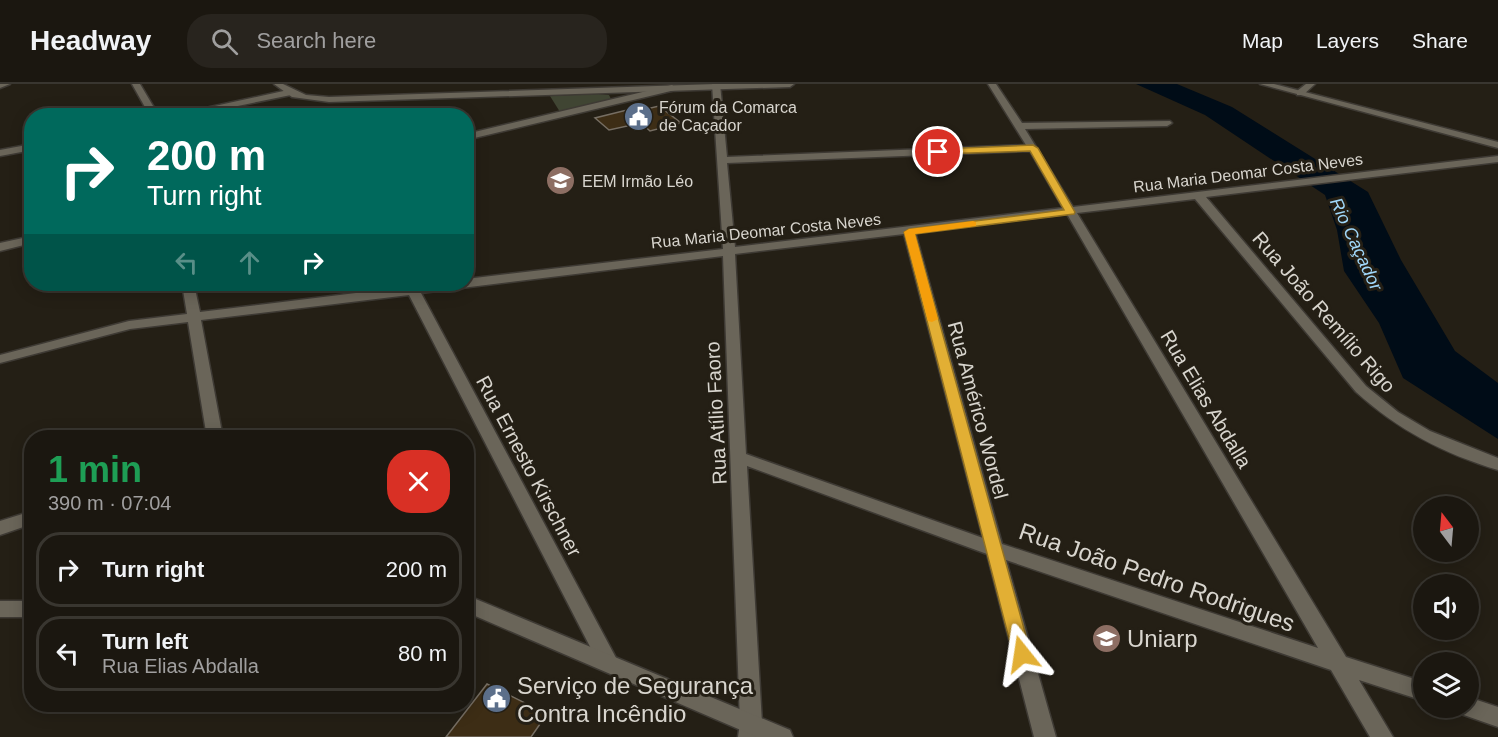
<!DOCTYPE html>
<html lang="en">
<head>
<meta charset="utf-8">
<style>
  :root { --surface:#1b1710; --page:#28241e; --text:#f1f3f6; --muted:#a09f9f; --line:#393630 }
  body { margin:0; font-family:Arial,sans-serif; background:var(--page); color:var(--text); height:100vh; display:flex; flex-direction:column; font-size:22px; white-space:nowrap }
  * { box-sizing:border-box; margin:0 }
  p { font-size:20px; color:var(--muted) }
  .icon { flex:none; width:33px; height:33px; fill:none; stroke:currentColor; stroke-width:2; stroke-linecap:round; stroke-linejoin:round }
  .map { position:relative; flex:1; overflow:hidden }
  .panel { position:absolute; left:24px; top:346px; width:450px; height:282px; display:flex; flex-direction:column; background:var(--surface); border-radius:24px; box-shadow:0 3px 15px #0003,0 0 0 2px var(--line) }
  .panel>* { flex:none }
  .banner { position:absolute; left:24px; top:24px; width:450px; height:183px; border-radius:24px; box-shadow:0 3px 15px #0003,0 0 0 2px var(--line); background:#00695c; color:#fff; overflow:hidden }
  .needle { width:39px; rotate:344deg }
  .fabs { position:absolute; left:1413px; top:412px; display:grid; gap:12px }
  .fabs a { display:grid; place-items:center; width:66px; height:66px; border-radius:50%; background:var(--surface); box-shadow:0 3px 15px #0003,0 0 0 2px var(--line); font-size:30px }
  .pin { position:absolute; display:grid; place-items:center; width:51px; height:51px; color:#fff; margin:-26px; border:3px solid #fff; border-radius:50%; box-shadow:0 2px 6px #0007 }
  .me { position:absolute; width:66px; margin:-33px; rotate:345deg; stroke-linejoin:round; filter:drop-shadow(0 0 4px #0008) }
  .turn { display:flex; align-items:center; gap:21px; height:126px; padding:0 24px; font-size:27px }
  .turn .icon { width:78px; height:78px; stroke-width:2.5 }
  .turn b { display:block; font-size:42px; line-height:51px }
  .lanes { display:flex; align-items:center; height:57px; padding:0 24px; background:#0003; justify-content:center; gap:30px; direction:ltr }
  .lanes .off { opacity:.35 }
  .round { display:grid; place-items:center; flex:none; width:63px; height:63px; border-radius:24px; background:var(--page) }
  .summary { display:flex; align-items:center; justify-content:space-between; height:102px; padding:0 24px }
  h1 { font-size:36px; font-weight:700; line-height:45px; color:#1e9e55 }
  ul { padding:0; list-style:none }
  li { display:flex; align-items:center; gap:18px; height:75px; margin:0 12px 9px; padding:0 12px; border:3px solid var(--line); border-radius:24px }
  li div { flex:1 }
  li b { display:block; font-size:22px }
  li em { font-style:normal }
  header { display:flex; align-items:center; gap:36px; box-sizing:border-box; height:84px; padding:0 30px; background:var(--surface); border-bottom:2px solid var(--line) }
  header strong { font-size:28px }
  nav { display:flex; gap:33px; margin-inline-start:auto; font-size:21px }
  .search { width:420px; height:54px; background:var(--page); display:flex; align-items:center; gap:15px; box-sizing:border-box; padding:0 21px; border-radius:24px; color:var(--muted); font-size:22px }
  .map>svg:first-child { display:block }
  .green { fill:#404533 }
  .water { fill:#000c17 }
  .building { fill:#3d2d15; stroke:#766e63; stroke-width:1.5 }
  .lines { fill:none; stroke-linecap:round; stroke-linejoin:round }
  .minor-casing { stroke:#3e3a34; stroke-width:3 }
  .secondary-casing { stroke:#3e3a34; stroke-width:3 }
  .minor { fill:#6a6559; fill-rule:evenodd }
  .secondary { fill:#6a6559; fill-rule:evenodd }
  .route { fill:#e2af34; stroke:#937222; stroke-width:1.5 }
  .slow { fill:#f59e0b }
  .labels { text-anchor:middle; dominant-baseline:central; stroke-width:6; stroke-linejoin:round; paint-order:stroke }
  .far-poi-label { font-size:16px; fill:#d8d5ce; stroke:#241f15; text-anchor:start }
  .far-street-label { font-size:16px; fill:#d8d5ce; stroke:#241f15 }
  .far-water-label { font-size:18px; font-style:italic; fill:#a0d7f9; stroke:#241f15 }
  .street-label { font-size:20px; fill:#d8d5ce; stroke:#241f15 }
  .near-street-label { font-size:24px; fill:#d8d5ce; stroke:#241f15 }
  .near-poi-label { font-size:24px; fill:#d8d5ce; stroke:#241f15; text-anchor:start }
</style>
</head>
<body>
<header>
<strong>Headway</strong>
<div class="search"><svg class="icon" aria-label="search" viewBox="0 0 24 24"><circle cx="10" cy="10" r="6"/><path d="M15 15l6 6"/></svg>Search here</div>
<nav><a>Map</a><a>Layers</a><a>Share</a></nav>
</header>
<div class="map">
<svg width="1498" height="653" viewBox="0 0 1498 653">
  <rect width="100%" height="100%" fill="#241f15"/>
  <path class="green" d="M598,10l11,1 2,4 -51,13 -10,-16z"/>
  <path class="water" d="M1136,0h41l55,23 136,85 33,68 54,91 43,32v56l-95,-61 -24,-55 -35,-52 -7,-41 -12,-35 -120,-80z"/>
  <path class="building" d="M659,22l22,17 -31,8 -9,-8 -32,7 -14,-12 40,-10 3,3z
    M487,600l60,30 -16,23h-85z"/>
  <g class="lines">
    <defs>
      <path id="minor" d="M132,0h8l19,32h-9z
        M712,0h8l7,73 299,-12 -38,-61h8l26,39 148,-2 2,2 -5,3 -142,3 48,78 425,-51v6l-292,35 160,189 32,26 32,19 68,27v12c-54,-16 -100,-40 -142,-78l-161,-193 -118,14 269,444 78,25v19l-65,-21 34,57h-23l-39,-67 -325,-110 50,177h-22l-47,-183 -240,-88 15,257 -2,14h-22l2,-14 -17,-467 -302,37 194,363 3,6 -3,6 -7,3 -7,-3 -192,-373 -208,25 22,118h-16l-19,-116 -58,7 -130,34v-8l129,-34 58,-7 -5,-30h12l6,28 213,-26 53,-2v-5l257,-30zM1030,67l33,57 -328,39 -8,-84zM1067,130l251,434 -316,-104 -87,-312zM904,150l79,304 -237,-84 -11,-200z
        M1306,0h9l-12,11h-6v-4z
        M672,1l4,3 -1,2 -209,50v-6z
        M288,6l3,1v4l-102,21h-20z
        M32,60v6l-32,6v-6z
        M32,152v7l-32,8v-8z
        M32,427v13l-32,11v-14z
        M1468,613l30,10v20l-37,-13 -3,-6h10z"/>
      <path id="secondary" d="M0,0h10l-10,4z
        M274,0h9l23,11 23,2 387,-13h78l-4,3 -461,15 -37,-5z
        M1260,0h14l224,58v6z
        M466,511l324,135 3,7h-36l-291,-125z
        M0,517h32v16h-32z"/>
    </defs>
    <use href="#minor" class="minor-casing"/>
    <use href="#secondary" class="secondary-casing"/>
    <use href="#minor" class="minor"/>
    <use href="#secondary" class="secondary"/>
  </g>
  <path class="route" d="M1033,61l5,3 37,64 -1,2 -159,20 116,420 -2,5 -7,3 -6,-3 -3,-5 -109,-422 5,-3 155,-19 -34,-59 -92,3 -5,-2 5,-3z"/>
  <path class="slow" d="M973,137l3,1v4l-61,8 23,85 -6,3 -4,-1 -24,-89 5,-3z"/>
  <defs>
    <symbol id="civic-disc" viewBox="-11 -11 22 22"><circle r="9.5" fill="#5c6f8a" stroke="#241f15"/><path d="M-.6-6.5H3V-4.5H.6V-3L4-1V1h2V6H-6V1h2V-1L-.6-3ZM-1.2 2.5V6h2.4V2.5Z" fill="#fff"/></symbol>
    <symbol id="school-disc" viewBox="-11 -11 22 22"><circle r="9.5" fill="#8d6e63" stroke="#241f15"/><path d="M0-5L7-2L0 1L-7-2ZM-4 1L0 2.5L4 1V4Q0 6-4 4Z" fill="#fff"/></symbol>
    <symbol id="university-disc" viewBox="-11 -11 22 22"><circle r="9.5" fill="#8d6e63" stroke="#241f15"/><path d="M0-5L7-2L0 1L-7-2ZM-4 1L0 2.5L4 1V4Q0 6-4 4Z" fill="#fff"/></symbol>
  </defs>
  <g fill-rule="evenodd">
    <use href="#civic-disc" x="622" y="16" width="33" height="33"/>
    <use href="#school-disc" x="544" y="80" width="33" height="33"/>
    <use href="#university-disc" x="1090" y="538" width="33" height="33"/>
    <use href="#civic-disc" x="480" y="598" width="33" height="33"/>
  </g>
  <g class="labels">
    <g class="far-poi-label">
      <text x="659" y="23">Fórum da Comarca<tspan x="659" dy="18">de Caçador</tspan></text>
      <text x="582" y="97">EEM Irmão Léo</text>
    </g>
    <g class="far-street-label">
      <text transform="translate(1248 89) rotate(-7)">Rua Maria Deomar Costa Neves</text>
      <text transform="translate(766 147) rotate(-6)">Rua Maria Deomar Costa Neves</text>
    </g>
    <g class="far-water-label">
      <text transform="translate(1356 160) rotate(65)">Rio Caçador</text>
    </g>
    <g class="street-label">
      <text transform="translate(1324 228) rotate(49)">Rua João Remílio Rigo</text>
      <text transform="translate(1206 315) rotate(59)">Rua Elias Abdalla</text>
      <text transform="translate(978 326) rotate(75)">Rua Américo Wordel</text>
      <text transform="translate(716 329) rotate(-93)">Rua Atílio Faoro</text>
      <text transform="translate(529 382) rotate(62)">Rua Ernesto Kirschner</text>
    </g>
    <g class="near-street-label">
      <text transform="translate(1157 493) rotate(19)">Rua João Pedro Rodrigues</text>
    </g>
    <g class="near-poi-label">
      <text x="1127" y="554">Uniarp</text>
      <text x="517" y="601">Serviço de Segurança<tspan x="517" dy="28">Contra Incêndio</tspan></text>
    </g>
  </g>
</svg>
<div class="fabs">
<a><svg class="needle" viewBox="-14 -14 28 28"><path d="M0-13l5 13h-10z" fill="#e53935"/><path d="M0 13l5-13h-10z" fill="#a09f9f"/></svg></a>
<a><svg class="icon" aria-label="sound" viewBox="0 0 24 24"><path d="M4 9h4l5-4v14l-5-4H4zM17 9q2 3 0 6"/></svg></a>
<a><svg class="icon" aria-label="layers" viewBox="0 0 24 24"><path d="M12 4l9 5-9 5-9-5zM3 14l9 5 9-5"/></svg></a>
</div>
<div class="pin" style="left:938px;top:68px;background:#d93025"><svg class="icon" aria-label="arrive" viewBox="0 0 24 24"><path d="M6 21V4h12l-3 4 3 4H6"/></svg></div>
<svg class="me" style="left:1022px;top:570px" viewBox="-20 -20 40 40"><path d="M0-17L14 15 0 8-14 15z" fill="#e2af34" stroke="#fff" stroke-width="4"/></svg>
<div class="banner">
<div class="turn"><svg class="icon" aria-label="right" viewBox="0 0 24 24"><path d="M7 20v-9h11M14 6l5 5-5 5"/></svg><div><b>200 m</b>Turn right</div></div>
<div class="lanes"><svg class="icon off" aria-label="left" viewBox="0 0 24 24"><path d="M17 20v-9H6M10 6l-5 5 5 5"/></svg><svg class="icon off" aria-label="ahead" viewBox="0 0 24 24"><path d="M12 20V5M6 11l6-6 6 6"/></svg><svg class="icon" aria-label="right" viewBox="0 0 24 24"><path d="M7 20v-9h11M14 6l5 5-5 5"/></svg></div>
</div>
<section class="panel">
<div class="summary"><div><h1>1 min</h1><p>390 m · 07:04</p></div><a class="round" style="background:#d93025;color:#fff"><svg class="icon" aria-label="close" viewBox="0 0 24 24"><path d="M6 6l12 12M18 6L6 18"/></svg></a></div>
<ul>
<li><svg class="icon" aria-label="right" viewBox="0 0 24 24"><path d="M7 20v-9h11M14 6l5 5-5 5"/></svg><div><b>Turn right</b></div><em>200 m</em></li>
<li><svg class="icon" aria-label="left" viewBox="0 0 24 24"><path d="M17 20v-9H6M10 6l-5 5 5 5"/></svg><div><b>Turn left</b><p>Rua Elias Abdalla</p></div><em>80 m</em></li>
</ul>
</section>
</div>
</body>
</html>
